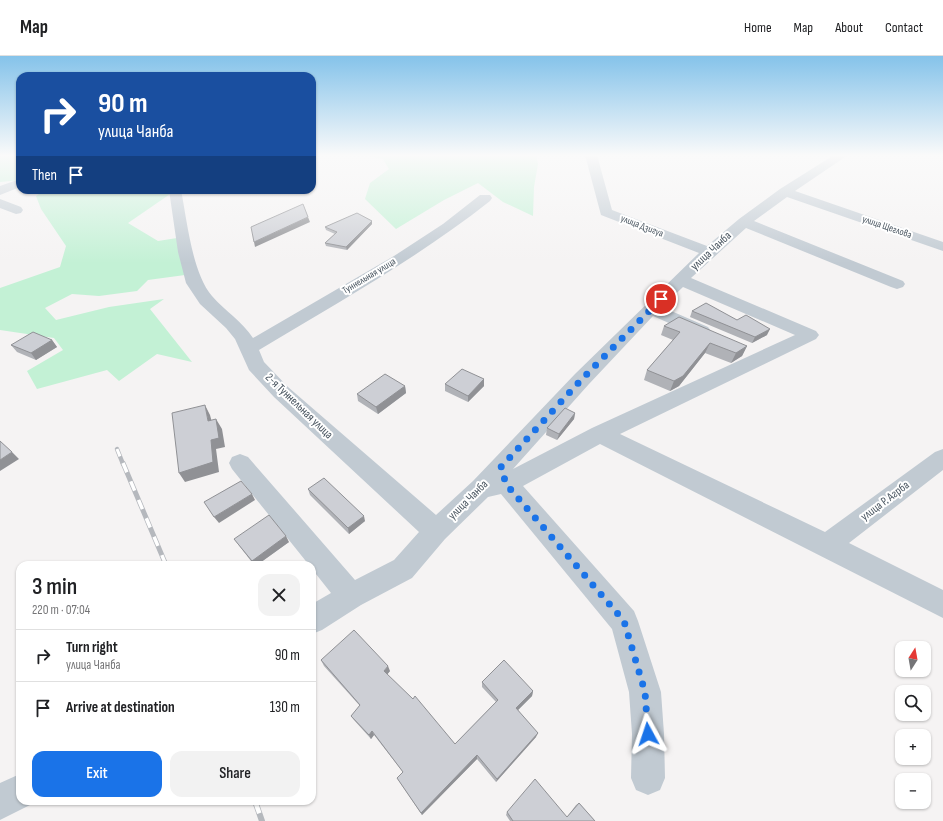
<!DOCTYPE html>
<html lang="en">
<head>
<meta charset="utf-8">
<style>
  :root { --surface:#fff; --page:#f2f2f2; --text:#202124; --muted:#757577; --line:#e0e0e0; --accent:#1a73e8 }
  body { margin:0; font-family:"Sofia Sans Condensed",sans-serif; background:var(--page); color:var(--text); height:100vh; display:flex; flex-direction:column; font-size:15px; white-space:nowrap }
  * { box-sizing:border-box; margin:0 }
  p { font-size:13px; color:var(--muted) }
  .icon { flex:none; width:22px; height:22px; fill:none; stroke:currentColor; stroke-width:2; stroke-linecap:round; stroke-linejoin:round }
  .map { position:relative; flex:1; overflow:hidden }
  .drawer { position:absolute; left:16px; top:505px; width:300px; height:244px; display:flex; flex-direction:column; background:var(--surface); border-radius:12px; box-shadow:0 1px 3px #0004 }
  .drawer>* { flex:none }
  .hud { position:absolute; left:16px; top:16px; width:300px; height:122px; border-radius:12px; box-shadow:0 1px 3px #0004; background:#1a4fa0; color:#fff; overflow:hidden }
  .needle { width:26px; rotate:11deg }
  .buttons { position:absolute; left:895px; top:585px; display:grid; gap:8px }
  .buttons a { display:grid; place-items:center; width:36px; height:36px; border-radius:8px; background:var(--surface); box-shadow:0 1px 3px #0004; font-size:20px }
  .pin { position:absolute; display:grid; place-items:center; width:34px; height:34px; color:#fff; margin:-17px; border:2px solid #fff; border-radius:50%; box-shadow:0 1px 4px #0007 }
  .me { position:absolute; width:44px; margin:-22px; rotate:355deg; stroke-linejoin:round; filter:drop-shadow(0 0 3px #0008) }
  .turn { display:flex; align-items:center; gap:14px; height:84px; padding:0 16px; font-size:18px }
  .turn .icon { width:52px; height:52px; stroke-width:2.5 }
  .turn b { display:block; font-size:28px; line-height:34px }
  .then { display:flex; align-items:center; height:38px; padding:0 16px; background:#0003; gap:8px; font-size:15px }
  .round { display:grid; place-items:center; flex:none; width:42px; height:42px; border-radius:12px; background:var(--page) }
  .summary { display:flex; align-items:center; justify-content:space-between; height:68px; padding:0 16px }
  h1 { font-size:24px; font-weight:600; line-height:30px }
  .action { display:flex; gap:8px; margin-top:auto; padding:8px 16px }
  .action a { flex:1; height:46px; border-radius:12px; background:var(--accent); color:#fff; font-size:16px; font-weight:600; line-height:46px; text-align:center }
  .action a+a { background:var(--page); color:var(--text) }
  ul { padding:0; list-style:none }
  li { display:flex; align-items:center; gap:12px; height:52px; padding:0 16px; border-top:1px solid var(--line) }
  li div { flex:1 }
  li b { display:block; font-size:15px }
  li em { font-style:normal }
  header { display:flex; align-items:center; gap:24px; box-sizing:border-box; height:56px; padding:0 20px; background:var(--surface); border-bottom:1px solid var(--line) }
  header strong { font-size:19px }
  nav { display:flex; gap:22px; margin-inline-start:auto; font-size:14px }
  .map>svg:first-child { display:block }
  .green { fill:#c3f1d5 }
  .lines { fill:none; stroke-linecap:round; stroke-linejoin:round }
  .minor { fill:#c1cad2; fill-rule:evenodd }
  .rail-far2-casing { stroke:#b5b8bd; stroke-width:4.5 }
  .rail-far1-casing { stroke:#b5b8bd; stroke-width:5 }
  .rail-casing { stroke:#b5b8bd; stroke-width:6 }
  .rail-far2 { stroke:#fff; stroke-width:3; stroke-dasharray:8; stroke-linecap:butt }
  .rail-far1 { stroke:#fff; stroke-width:3.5; stroke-dasharray:10; stroke-linecap:butt }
  .rail { stroke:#fff; stroke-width:4.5; stroke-dasharray:13; stroke-linecap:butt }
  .wall { fill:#b0b2b7 }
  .shaded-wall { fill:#909195 }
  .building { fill:#cdcfd5; stroke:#909195 }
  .route { stroke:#1a73e8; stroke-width:7; stroke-dasharray:0 12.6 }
  .labels { text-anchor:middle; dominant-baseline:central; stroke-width:4; stroke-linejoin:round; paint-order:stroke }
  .far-street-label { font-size:10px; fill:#4a5661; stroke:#fff }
  .street-label { font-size:12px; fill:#4a5661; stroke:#fff }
</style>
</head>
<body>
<header>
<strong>Map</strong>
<nav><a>Home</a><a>Map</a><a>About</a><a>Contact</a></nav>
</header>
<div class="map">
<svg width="943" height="765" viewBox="0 0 943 765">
  <rect width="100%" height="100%" fill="#f5f3f3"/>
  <path class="green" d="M0,99h20v25l-20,2z
    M362,99h174l2,9 -4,23 -1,29 -30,-14 -25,-19 -34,17 -48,29 -31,-30 5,-16 19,-14 -6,-10z
    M45,134h131l-48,33 30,18 19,-3 8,37 -37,5 -11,11 -38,5 -27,-2 -27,14 11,12 53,-13 55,-8 -14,10 42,53 -35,-8 -38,27 -12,-11 -70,19 -10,-18 36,-21 -9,-12 -54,-8v-42l60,-21 6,-21 -25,-37 -5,-13z"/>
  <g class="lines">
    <path class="minor" d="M585,99h12l15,55 95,36 32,-27 41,-30 54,-34h14l-53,36 148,51v9l-156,-54 -33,24 149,60 2,3 -2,3 -6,2 -6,-2 -145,-59 -55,50 125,53 3,4 -3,4 -196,95 205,98 110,-80 8,-3v21l-94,73 94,47v28l-343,-174 -77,42 111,125 4,10 23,71 3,42 1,44 -5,12 -12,5 -12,-5 -5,-12 1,-44 -3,-42 -17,-63 -111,-135 -13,3 -43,42 -33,39 -51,27 -39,25 -10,4v-30l19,-11 -19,-24v-4h-3l-77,-96 -3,-6 3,-6 8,-3 8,3 107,123 39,-20 25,-28 -145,-135 -25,-27 -14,-31 -9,-11 -26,-24 -14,-21 -8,-31 -9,-62h12c6,30 11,83 31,106 13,15 30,25 41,42l141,-82 49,-32 37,-29h10l2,3 -2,3c-72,57 -153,102 -231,149l5,12 24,25 148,128 37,-34 102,-107 124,-121 -98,-38zM683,231l112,48 -203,93 -79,41 76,-85 64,-68 43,19 6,2 6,-2 3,-4 -3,-4 -46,-20z
      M20,123v8l-20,8v-9z
      M0,143l21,8 2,3 -2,3 -5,1 -16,-6z
      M20,718v27h14l-2,3 -32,16v-37z"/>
    <defs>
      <path id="rail-far2" d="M117,393l6,15"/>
      <path id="rail-far1" d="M123,407l43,102"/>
      <path id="rail" d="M255,745l7,20"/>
    </defs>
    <use href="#rail-far2" class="rail-far2-casing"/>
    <use href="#rail-far1" class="rail-far1-casing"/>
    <use href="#rail" class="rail-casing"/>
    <use href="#rail-far2" class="rail-far2"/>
    <use href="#rail-far1" class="rail-far1"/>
    <use href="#rail" class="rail"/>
  </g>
  <path class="wall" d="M372,165v3l-25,26 -21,-4 -1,-3 10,-9 -9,-4 -1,-3z
    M692,255l45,9 30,15 -15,8 -62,-26z
    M664,270l83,20 -5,10 -11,7 -26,-10 -26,33 -9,5 -26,-11 3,-10 26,-30 -12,-5z
    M52,284l5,7 -21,13 -19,-8 -6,-7z
    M484,323v7l-16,16 -23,-11v-7z
    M405,330l1,7 -28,21 -20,-13 -1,-7z
    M575,357l-1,6 -17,21 -11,-5 1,-7z
    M308,433l57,32 -16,13 -39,-39z
    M234,483l55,3 -32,23h-3z
    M321,604l69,11 -3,3 68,70 41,-42 -14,-15v-5l51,9 -1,5 -14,14 18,27 -40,45 -19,-23 -55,56 -25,-37 6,-6 -29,-37 -3,4 -17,-19 -3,-4 9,-10 -36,-40z
    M579,747l16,18h-85l-4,-6 1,-3 60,5 9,-12z"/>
  <path class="shaded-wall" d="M308,161l2,5 -55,25 -1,-5z
    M372,165v3l-25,26 -1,-3z
    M770,273l-3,6 -15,8 3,-6z
    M52,284l5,7 -21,13 -5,-7z
    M710,287l-5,10 -26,33 -9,5 4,-10z
    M747,290l-5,10 -11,7 5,-10z
    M484,323v7l-16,16v-6z
    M405,330l1,7 -28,21 -2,-7z
    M205,349l5,10 4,15 -6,-9z
    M575,357l-1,6 -17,21 2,-6z
    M216,363l6,10 3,18 -9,2 3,23 -34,10 -6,-9 32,-33z
    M12,396l7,7 -19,12v-11z
    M252,438l3,6 -36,23 -5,-6z
    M364,460l1,5 -16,13 -1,-6z
    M286,480l3,6 -32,23h-3l-2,-4z
    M388,610l2,5 -4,5 -2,-5z
    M533,635l-1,5 -17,17 1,-5z
    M372,675l2,4 -3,4 -2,-4z
    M538,677l-2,4 -40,45 1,-3z
    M477,699v4l-55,56 -1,-2z"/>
  <path class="building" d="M303,148l5,13 -54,25 -3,-15z
    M357,157l15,8 -26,26 -21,-4 12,-11 -12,-5z
    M706,247l31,17 9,-5 24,14 -15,8 -63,-26z
    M679,261l68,29 -11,7 -26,-10 -27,33 -9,5 -27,-11 33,-38 -16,-6z
    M33,276l19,8 -21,13 -20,-8z
    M462,313l22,10 -16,17 -23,-12z
    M385,318l20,12 -29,21 -19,-13z
    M205,349l3,16 8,-2 3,19 -8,2 2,22 -34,11 -7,-60z
    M565,352l10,5 -16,21 -12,-6z
    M0,385l12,11 -12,8z
    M324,422l40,38 -16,12 -40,-39z
    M241,425l11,13 -38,23 -10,-15z
    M269,459l17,21 -34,25 -18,-22z
    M354,574l34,36 -4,5 29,28 2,-3 40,48 43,-44 -16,-18 22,-22 29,31 -17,17 22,25 -41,46 -20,-24 -56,58 -24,-35 6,-6 -31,-41 -3,4 -18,-19 9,-11 -39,-45z
    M535,723l32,38 12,-14 16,18h-82l-6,-9z"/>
  <linearGradient id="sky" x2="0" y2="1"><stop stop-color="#85c3ea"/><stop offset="0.48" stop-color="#fafafa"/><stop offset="1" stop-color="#fafafa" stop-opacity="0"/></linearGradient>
  <rect width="943" height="207" fill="url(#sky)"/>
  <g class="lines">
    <path class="route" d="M648,678l-3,-42 -21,-71 -118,-137 -5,-17 81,-88 79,-80"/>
  </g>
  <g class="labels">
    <g class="far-street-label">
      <text transform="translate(642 170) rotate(21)">улица Дзигуа</text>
      <text transform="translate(887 171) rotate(19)">улица Щеглова</text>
      <text transform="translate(369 220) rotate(-31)">Туннельная улица</text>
    </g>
    <g class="street-label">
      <text transform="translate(711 195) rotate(-43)">улица Чанба</text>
      <text transform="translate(299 350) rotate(44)">2-я Туннельная улица</text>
      <text transform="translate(468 444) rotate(-45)">улица Чанба</text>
      <text transform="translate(885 445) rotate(-37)">улица Р. Агрба</text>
    </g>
  </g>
</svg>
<div class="buttons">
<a><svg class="needle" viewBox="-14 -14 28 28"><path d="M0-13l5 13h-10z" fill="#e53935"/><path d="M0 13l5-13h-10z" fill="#757577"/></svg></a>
<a><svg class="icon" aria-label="search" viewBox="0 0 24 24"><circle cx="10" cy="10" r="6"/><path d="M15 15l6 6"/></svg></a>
<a>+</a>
<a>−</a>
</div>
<div class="pin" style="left:661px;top:243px;background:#d93025"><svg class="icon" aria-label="arrive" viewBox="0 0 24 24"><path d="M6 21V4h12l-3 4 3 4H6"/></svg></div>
<svg class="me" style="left:648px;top:678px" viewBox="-20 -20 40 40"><path d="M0-17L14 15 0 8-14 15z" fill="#1a73e8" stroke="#fff" stroke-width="4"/></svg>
<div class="hud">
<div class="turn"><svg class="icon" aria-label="right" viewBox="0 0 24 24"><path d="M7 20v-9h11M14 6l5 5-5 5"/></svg><div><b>90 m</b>улица Чанба</div></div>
<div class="then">Then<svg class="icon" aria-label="arrive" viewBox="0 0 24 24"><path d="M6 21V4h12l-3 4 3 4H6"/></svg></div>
</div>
<section class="drawer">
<div class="summary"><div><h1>3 min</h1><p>220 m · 07:04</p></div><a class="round"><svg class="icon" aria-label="close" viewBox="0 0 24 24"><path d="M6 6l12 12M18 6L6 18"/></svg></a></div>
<ul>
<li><svg class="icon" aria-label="right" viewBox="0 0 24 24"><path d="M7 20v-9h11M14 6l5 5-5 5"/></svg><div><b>Turn right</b><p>улица Чанба</p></div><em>90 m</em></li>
<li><svg class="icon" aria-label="arrive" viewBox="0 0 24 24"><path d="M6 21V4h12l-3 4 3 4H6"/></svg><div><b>Arrive at destination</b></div><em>130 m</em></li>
</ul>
<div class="action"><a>Exit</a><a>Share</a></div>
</section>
</div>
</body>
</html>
